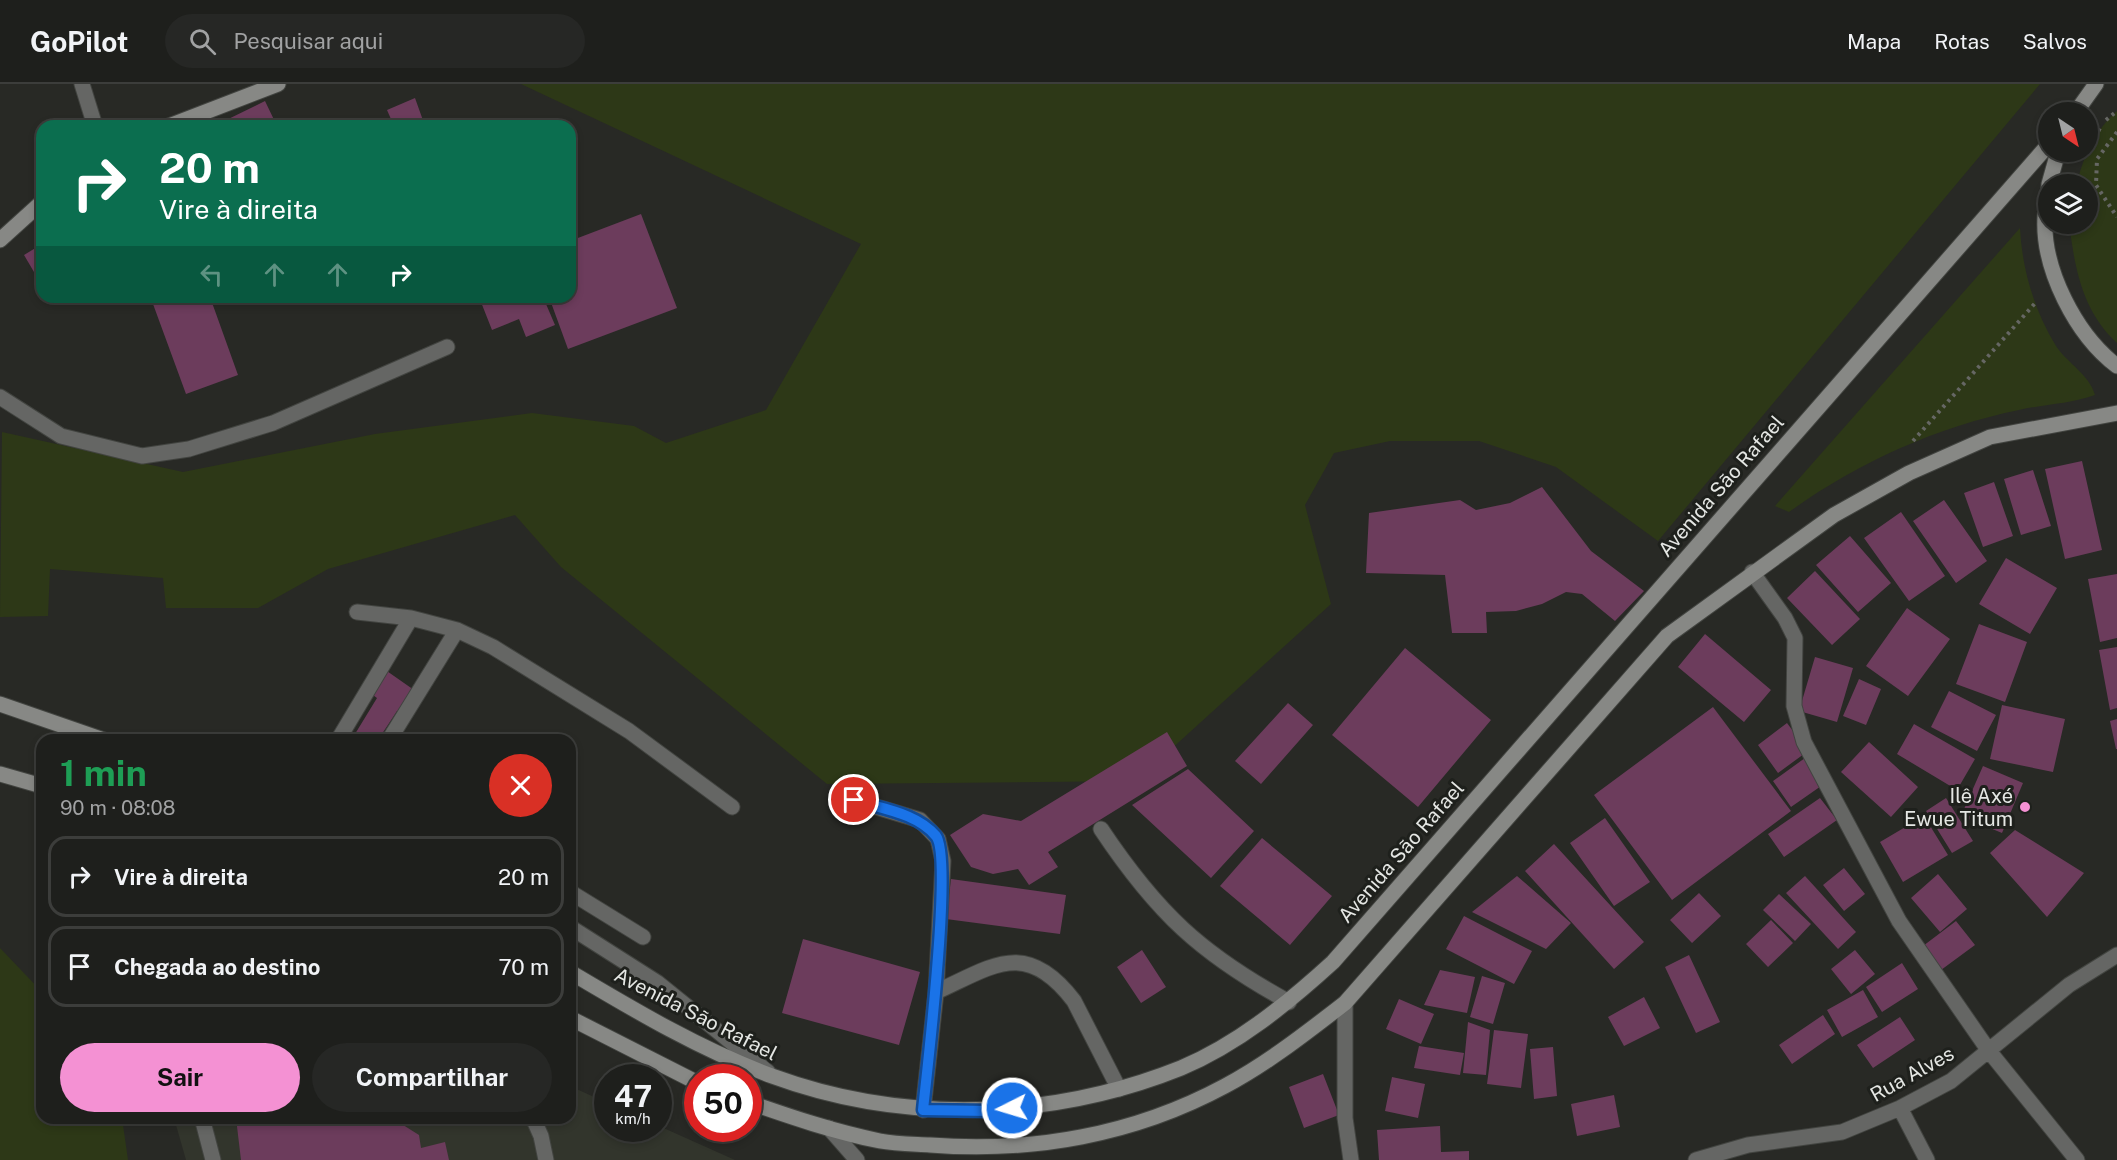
<!DOCTYPE html>
<html lang="pt">
<head>
<meta charset="utf-8">
<style>
  :root { --surface:#1e1f1c; --page:#262725; --text:#f1f3f6; --muted:#a1a2a3; --line:#3c3d3b; --accent:#f491d3 }
  body { margin:0; font-family:"Public Sans",sans-serif; background:var(--page); color:var(--text); height:100vh; display:flex; flex-direction:column; font-size:22px; white-space:nowrap }
  * { box-sizing:border-box; margin:0 }
  p { font-size:20px; color:var(--muted) }
  .icon { flex:none; width:33px; height:33px; fill:none; stroke:currentColor; stroke-width:2; stroke-linecap:round; stroke-linejoin:round }
  .map { position:relative; flex:1; overflow:hidden }
  .drawer { position:absolute; left:36px; top:650px; width:540px; height:390px; display:flex; flex-direction:column; background:var(--surface); border-radius:18px; box-shadow:0 3px 9px #0003,0 0 0 2px var(--line) }
  .drawer>* { flex:none }
  .guide { position:absolute; left:36px; top:36px; width:540px; height:183px; border-radius:18px; box-shadow:0 3px 9px #0003,0 0 0 2px var(--line); background:#0b6e4f; color:#fff; overflow:hidden }
  .needle { width:39px; rotate:145deg }
  .fabs { position:absolute; left:2038px; top:18px; display:grid; gap:12px }
  .fabs a { display:grid; place-items:center; width:60px; height:60px; border-radius:50%; background:var(--surface); box-shadow:0 3px 9px #0003,0 0 0 2px var(--line); font-size:30px }
  .speed { position:absolute; left:594px; top:980px; display:flex; gap:12px; font-size:30px; font-weight:700; text-align:center }
  .speed>* { display:grid; place-content:center; width:78px; height:78px; border-radius:50%; background:var(--surface); box-shadow:0 3px 9px #0003,0 0 0 2px var(--line); line-height:1 }
  .speed small { font-size:15px; font-weight:400 }
  .speed .limit { border:9px solid #d22; background:#fff; color:#111 }
  .pin { position:absolute; display:grid; place-items:center; width:51px; height:51px; color:#fff; margin:-26px; border:3px solid #fff; border-radius:50%; box-shadow:0 2px 6px #0007 }
  .me { position:absolute; width:66px; margin:-33px; rotate:265deg; stroke-linejoin:round; filter:drop-shadow(0 0 4px #0008) }
  .turn { display:flex; align-items:center; gap:21px; height:126px; padding:0 24px; font-size:27px }
  .turn .icon { width:78px; height:78px; stroke-width:2.5 }
  .turn b { display:block; font-size:42px; line-height:51px }
  .lanes { display:flex; align-items:center; height:57px; padding:0 24px; background:#0003; justify-content:center; gap:30px; direction:ltr }
  .lanes .off { opacity:.35 }
  .round { display:grid; place-items:center; flex:none; width:63px; height:63px; border-radius:32px; background:var(--page) }
  .head { display:flex; align-items:center; justify-content:space-between; height:102px; padding:0 24px }
  h1 { font-size:36px; font-weight:700; line-height:45px; color:#1e9e55 }
  .button { display:flex; gap:12px; margin-top:auto; padding:12px 24px }
  .button a { flex:1; height:69px; border-radius:36px; background:var(--accent); color:#111; font-size:24px; font-weight:700; line-height:69px; text-align:center }
  .button a+a { background:var(--page); color:var(--text) }
  ul { padding:0; list-style:none }
  li { display:flex; align-items:center; gap:18px; height:81px; margin:0 12px 9px; padding:0 12px; border:3px solid var(--line); border-radius:18px }
  li div { flex:1 }
  li b { display:block; font-size:22px }
  li em { font-style:normal }
  header { display:flex; align-items:center; gap:36px; box-sizing:border-box; height:84px; padding:0 30px; background:var(--surface); border-bottom:2px solid var(--line) }
  header strong { font-size:28px }
  nav { display:flex; gap:33px; margin-inline-start:auto; font-size:21px }
  .search { width:420px; height:54px; background:var(--page); display:flex; align-items:center; gap:15px; box-sizing:border-box; padding:0 21px; border-radius:33px; color:var(--muted); font-size:22px }
  .map>svg:first-child { display:block }
  .built { fill:#32352c }
  .green { fill:#2d3817 }
  .building { fill:#6c3c5c }
  .lines { fill:none; stroke-linecap:round; stroke-linejoin:round }
  .lane-casing { stroke:#424440; stroke-width:17 }
  .street-casing { stroke:#424440; stroke-width:17 }
  .secondary-casing { stroke:#424440; stroke-width:17 }
  .path { stroke:#666764; stroke-width:4; stroke-dasharray:3 4.5; stroke-linecap:butt }
  .lane { stroke:#656664; stroke-width:15 }
  .street { stroke:#656664; stroke-width:15 }
  .secondary { stroke:#878885; stroke-width:15 }
  .route-casing { stroke:#114b97; stroke-width:15 }
  .route { stroke:#1a73e8; stroke-width:10 }
  .poi-dot { fill:#f491d3; stroke:#1e201c; stroke-width:2 }
  .labels { text-anchor:middle; dominant-baseline:central; stroke-width:6; stroke-linejoin:round; paint-order:stroke }
  .street-label { font-size:20px; fill:#e5e7e4; stroke:#1e201c }
  .poi-label { font-size:20px; fill:#e5e7e4; stroke:#1e201c; text-anchor:end }
</style>
</head>
<body>
<header>
<strong>GoPilot</strong>
<div class="search"><svg class="icon" aria-label="search" viewBox="0 0 24 24"><circle cx="10" cy="10" r="6"/><path d="M15 15l6 6"/></svg>Pesquisar aqui</div>
<nav><a>Mapa</a><a>Rotas</a><a>Salvos</a></nav>
</header>
<div class="map">
<svg width="2117" height="1076" viewBox="0 0 2117 1076">
  <rect width="100%" height="100%" fill="#282925"/>
  <path class="built" d="M570,1002l37,17 1,25h50l1,-2 76,34h-549l-12,-42h396z"/>
  <path class="green" d="M521,0h1519l-382,457 -102,-74 -77,-26h-89l-56,12 -29,52 26,99 -195,177 -309,3 -266,-217 -46,-52 -187,54 -70,39h-92l-3,-30 -113,-9 -2,47 -48,1 2,-185 181,40 192,-38 157,-21 102,13 32,17 100,-33 95,-166z
    M2117,27v232c-35,-32 -42,-75 -48,-119h19v-40h-11c6,-27 18,-54 40,-73z
    M2020,144c2,41 14,82 36,118 12,18 33,28 39,49 -25,9 -50,9 -76,15 -83,17 -162,53 -230,102l-14,-6z
    M0,864l42,44v126h80l6,42h-128z"/>
  <path class="building" d="M415,14l10,28h-31l-7,-16z
    M265,17l12,25h-63z
    M641,130l36,94 -109,41 -19,-52h21v-56z
    M42,160v23l-8,5 -10,-17z
    M172,213h38l28,78 -52,19 -33,-90z
    M479,213h64l12,28 -29,12 -7,-18 -27,11z
    M2082,377l20,89 -37,9 -20,-90z
    M2033,386l18,56 -30,9 -17,-56z
    M1994,398l19,54 -30,11 -19,-54z
    M1542,403l49,64 53,40 -29,30 -33,-27 -16,-2 -24,12 -26,7 -30,1 1,21h-35l-7,-58 -79,-2 3,-60 91,-13 16,10 34,-7z
    M1944,416l43,61 -31,22 -43,-62z
    M1901,428l44,64 -36,25 -45,-63z
    M1850,452l41,47 -33,29 -42,-47z
    M2006,474l51,30 -27,46 -51,-30z
    M1815,487l45,48 -28,26 -45,-47z
    M2117,490v64l-17,4 -12,-63z
    M1907,524l43,31 -42,57 -42,-30z
    M1979,540l48,18 -22,60 -49,-18z
    M1705,550l66,56 -27,32 -66,-55z
    M2117,563v61l-7,2 -11,-60z
    M1405,564l86,72 -73,87 -86,-72z
    M1815,573l38,11 -16,54 -38,-11z
    M384,585l30,21 -12,23 -5,-2 -19,29h-13l-10,-6 22,-36 -7,-5z
    M1859,595l22,10 -15,36 -23,-9z
    M1949,607l47,24 -19,36 -46,-24z
    M1288,619l25,22 -52,59 -26,-23z
    M2002,621l63,14 -12,53 -63,-13z
    M1713,623l78,104 -119,89 -78,-105z
    M2117,635v30h-1l-6,-28z
    M1787,639l21,28 -30,22 -20,-28z
    M1914,640l61,35 -18,31 -60,-36z
    M1167,648l20,34 -139,86 10,15 -29,18 -11,-16 -25,5 -22,-7 -21,-32 33,-21 38,7z
    M1869,658l49,45 -27,30 -50,-45z
    M1805,674l19,26 -33,23 -18,-26z
    M1983,682l40,17 -21,50 -41,-17z
    M1188,685l66,62 -43,47 -79,-73z
    M1820,714l17,22 -53,37 -16,-23z
    M1946,714l27,43 -21,12 -26,-42z
    M1924,732l24,39 -45,27 -23,-40z
    M1605,734l45,64 -36,24 -44,-63z
    M2015,746l69,43 -37,44 -57,-64z
    M1262,754l70,58 -42,49 -70,-59z
    M1554,760l90,98 -30,27 -89,-98z
    M1844,784l21,26 -21,17 -21,-26z
    M1938,790l29,35 -27,23 -29,-34z
    M1517,792l54,47 -25,26 -74,-37z
    M1805,792l51,56 -18,17 -52,-56z
    M951,795l115,16 -6,39 -114,-15z
    M1699,809l22,23 -29,27 -22,-23z
    M1779,810l32,30 -16,17 -32,-31z
    M1464,832l68,35 -18,33 -68,-35z
    M1771,836l22,23 -25,24 -22,-23z
    M1956,837l19,24 -34,25 -18,-24z
    M803,855l117,33 -21,73 -117,-32z
    M1142,866l24,37 -25,16 -24,-36z
    M1855,866l20,24 -24,20 -20,-25z
    M1689,871l31,67 -24,11 -31,-66z
    M1902,879l16,26 -36,23 -16,-25z
    M1440,886l35,7 -8,36 -43,-8z
    M1482,892l23,7 -12,41 -23,-7z
    M1863,906l15,27 -36,20 -15,-27z
    M1644,913l16,31 -36,18 -16,-29z
    M1399,915l35,15 -13,30 -35,-15z
    M1823,931l12,19 -43,30 -13,-19z
    M1900,933l15,23 -42,28 -16,-23z
    M1468,938l22,8 -4,45 -23,-2z
    M1494,946l34,4 -7,54 -34,-4z
    M1419,962l45,7 -4,22 -46,-7z
    M1553,963l4,49 -23,3 -4,-50z
    M1323,990l16,41 -35,13 -15,-41z
    M1392,993l33,7 -7,34 -33,-7z
    M1614,1011l6,32 -43,9 -6,-32z
    M236,1034h156l27,17 2,13 24,-6 4,18h-208z
    M1440,1042l1,26 28,-1v9h-90l-2,-30z"/>
  <g class="lines">
    <defs>
      <path id="lane" d="M0,313l61,39 81,20 47,-7 84,-26 174,-76
        M1752,488l33,46 10,20 -1,68 10,36 95,179 90,130 88,109
        M357,528l54,6 46,12 36,17 136,84 103,76
        M338,656l73,-122
        M389,656l68,-110
        M853,716l67,20 18,19 5,22 -7,131
        M1101,745c56,84 100,125 188,173
        M570,808l73,45
        M570,843l88,56 110,89
        M1900,1024l27,52
        M923,1026l13,-118c57,-26 90,-54 138,9l45,88
        M533,1034l8,18 5,24
        M829,1044l28,32
        M1696,1076l52,-15 94,-13 58,-24 51,-27 118,-96 48,-30"/>
      <path id="street" d="M82,0l13,42
        M1345,919v115l6,42
        M202,1034l11,42"/>
      <path id="secondary" d="M2076,28l20,-28
        M169,42l109,-42
        M2049,100l9,-32
        M2049,101c-1,10 -3,21 -4,32 -3,52 31,118 72,149
        M0,156l42,-38
        M0,620l104,36
        M0,690l42,12
        M570,888c64,38 131,78 202,104 131,48 279,44 409,-8 57,-24 107,-65 152,-106l716,-818
        M570,934l128,65
        M748,1018c43,15 87,30 132,39 16,3 33,3 50,4 102,8 204,-10 295,-59 43,-23 81,-53 120,-83l322,-367 167,-121 75,-42 81,-36 127,-24"/>
    </defs>
    <use href="#lane" class="lane-casing"/>
    <use href="#street" class="street-casing"/>
    <use href="#secondary" class="secondary-casing"/>
    <path class="path" d="M2106,36l11,-9
      M2117,48l-20,27 -1,26 21,32
      M2088,67l12,-23
      M1913,357l124,-140"/>
    <use href="#lane" class="lane"/>
    <use href="#street" class="street"/>
    <use href="#secondary" class="secondary"/>
  </g>
  <g class="lines">
    <defs>
      <path id="route" d="M854,716c28,9 63,13 82,36 17,22 -9,234 -13,274l66,1 23,-3"/>
    </defs>
    <use href="#route" class="route-casing"/>
    <use href="#route" class="route"/>
  </g>
  <circle class="poi-dot" cx="2025" cy="723" r="6"/>
  <g class="labels">
    <g class="street-label">
      <text transform="translate(1721 402) rotate(-49)">Avenida São Rafael</text>
      <text transform="translate(1401 768) rotate(-49)">Avenida São Rafael</text>
      <text transform="translate(696 930) rotate(27)">Avenida São Rafael</text>
      <text transform="translate(1912 990) rotate(-29)">Rua Alves</text>
    </g>
    <g class="poi-label">
      <text x="2013" y="712">Ilê Axé<tspan x="2013" dy="23">Ewue Titum</tspan></text>
    </g>
  </g>
</svg>
<div class="fabs">
<a><svg class="needle" viewBox="-14 -14 28 28"><path d="M0-13l5 13h-10z" fill="#e53935"/><path d="M0 13l5-13h-10z" fill="#a1a2a3"/></svg></a>
<a><svg class="icon" aria-label="layers" viewBox="0 0 24 24"><path d="M12 4l9 5-9 5-9-5zM3 14l9 5 9-5"/></svg></a>
</div>
<div class="speed"><div>47<small>km/h</small></div><div class="limit">50</div></div>
<div class="pin" style="left:854px;top:716px;background:#d93025"><svg class="icon" aria-label="arrive" viewBox="0 0 24 24"><path d="M6 21V4h12l-3 4 3 4H6"/></svg></div>
<svg class="me" style="left:1012px;top:1024px" viewBox="-20 -20 40 40"><circle r="17" fill="#1a73e8" stroke="#fff" stroke-width="3"/><path d="M0-11L8 9 0 5-8 9z" fill="#fff"/></svg>
<div class="guide">
<div class="turn"><svg class="icon" aria-label="right" viewBox="0 0 24 24"><path d="M7 20v-9h11M14 6l5 5-5 5"/></svg><div><b>20 m</b>Vire à direita</div></div>
<div class="lanes"><svg class="icon off" aria-label="left" viewBox="0 0 24 24"><path d="M17 20v-9H6M10 6l-5 5 5 5"/></svg><svg class="icon off" aria-label="ahead" viewBox="0 0 24 24"><path d="M12 20V5M6 11l6-6 6 6"/></svg><svg class="icon off" aria-label="ahead" viewBox="0 0 24 24"><path d="M12 20V5M6 11l6-6 6 6"/></svg><svg class="icon" aria-label="right" viewBox="0 0 24 24"><path d="M7 20v-9h11M14 6l5 5-5 5"/></svg></div>
</div>
<section class="drawer">
<div class="head"><div><h1>1 min</h1><p>90 m · 08:08</p></div><a class="round" style="background:#d93025;color:#fff"><svg class="icon" aria-label="close" viewBox="0 0 24 24"><path d="M6 6l12 12M18 6L6 18"/></svg></a></div>
<ul>
<li><svg class="icon" aria-label="right" viewBox="0 0 24 24"><path d="M7 20v-9h11M14 6l5 5-5 5"/></svg><div><b>Vire à direita</b></div><em>20 m</em></li>
<li><svg class="icon" aria-label="arrive" viewBox="0 0 24 24"><path d="M6 21V4h12l-3 4 3 4H6"/></svg><div><b>Chegada ao destino</b></div><em>70 m</em></li>
</ul>
<div class="button"><a>Sair</a><a>Compartilhar</a></div>
</section>
</div>
</body>
</html>
